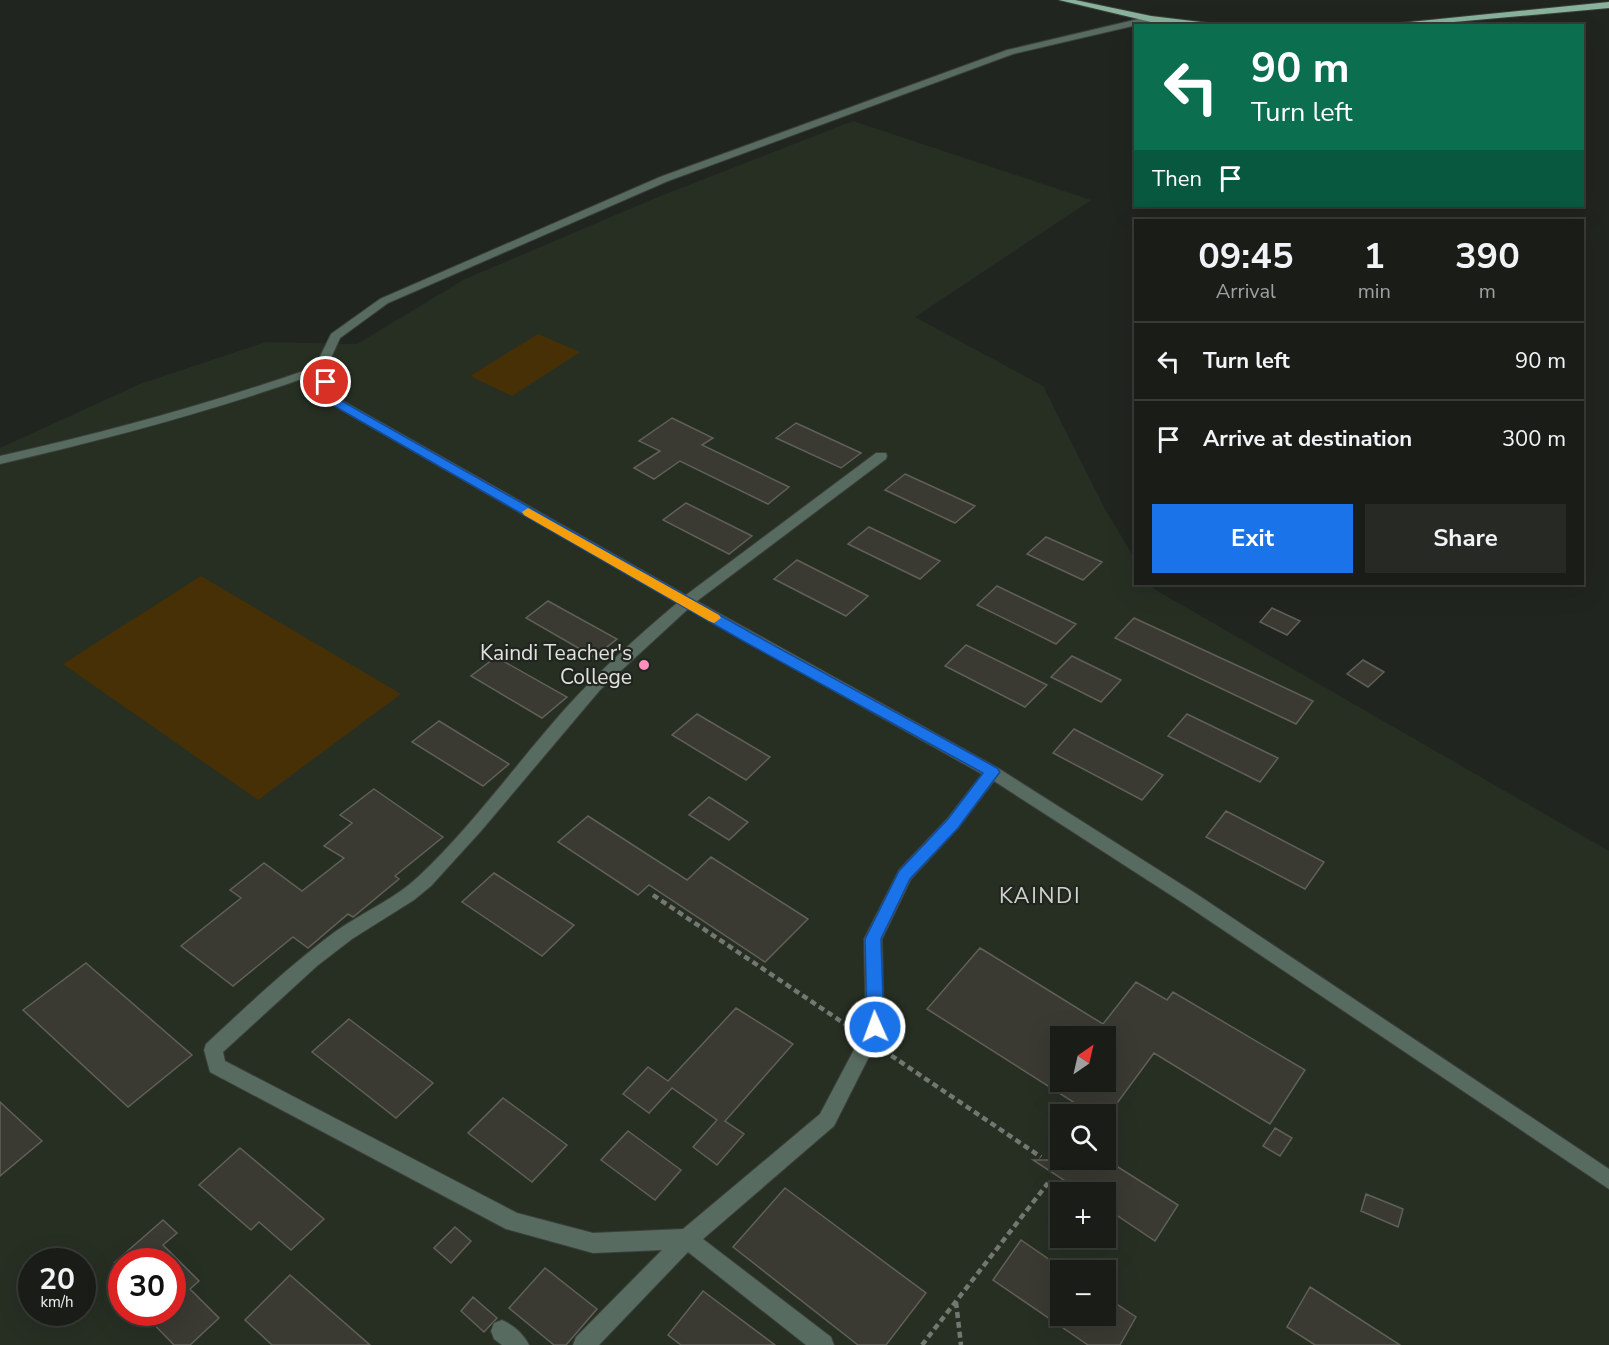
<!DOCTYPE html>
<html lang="en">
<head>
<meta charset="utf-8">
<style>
  :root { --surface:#191c17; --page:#262924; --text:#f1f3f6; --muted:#9fa1a1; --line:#373a36; --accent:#1a73e8 }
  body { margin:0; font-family:"Nunito Sans",sans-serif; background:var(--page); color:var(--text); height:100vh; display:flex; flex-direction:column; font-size:22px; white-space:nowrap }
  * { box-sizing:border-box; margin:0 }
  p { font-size:20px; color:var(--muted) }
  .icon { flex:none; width:33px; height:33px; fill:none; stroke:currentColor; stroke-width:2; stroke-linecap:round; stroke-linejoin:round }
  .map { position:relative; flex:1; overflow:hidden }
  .details { position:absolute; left:1134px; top:219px; width:450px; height:366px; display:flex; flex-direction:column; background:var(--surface); border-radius:0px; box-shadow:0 6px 24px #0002,0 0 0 2px var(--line) }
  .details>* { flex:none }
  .top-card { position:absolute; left:1134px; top:24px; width:450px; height:183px; border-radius:0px; box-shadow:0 6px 24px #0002,0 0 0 2px var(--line); background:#0b6e4f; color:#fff; overflow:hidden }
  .needle { width:39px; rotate:34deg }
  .fabs { position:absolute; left:1050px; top:1026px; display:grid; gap:12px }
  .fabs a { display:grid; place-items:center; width:66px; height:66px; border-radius:0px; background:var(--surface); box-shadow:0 6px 24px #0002,0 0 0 2px var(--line); font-size:30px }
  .speed { position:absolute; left:18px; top:1248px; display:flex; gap:12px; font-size:30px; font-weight:700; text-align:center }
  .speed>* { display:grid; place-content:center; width:78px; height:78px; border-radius:50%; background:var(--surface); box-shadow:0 6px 24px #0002,0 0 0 2px var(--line); line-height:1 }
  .speed small { font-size:15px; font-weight:400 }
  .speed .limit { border:9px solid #d22; background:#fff; color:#111 }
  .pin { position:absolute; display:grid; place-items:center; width:51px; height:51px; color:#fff; margin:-26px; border:3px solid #fff; border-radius:50%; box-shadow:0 2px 6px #0007 }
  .me { position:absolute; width:66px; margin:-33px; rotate:358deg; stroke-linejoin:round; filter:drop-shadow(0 0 4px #0008) }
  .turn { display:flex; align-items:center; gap:21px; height:126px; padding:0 18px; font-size:27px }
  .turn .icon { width:78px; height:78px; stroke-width:2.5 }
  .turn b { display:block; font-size:42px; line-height:51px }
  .then { display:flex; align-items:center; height:57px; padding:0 18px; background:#0003; gap:12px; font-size:22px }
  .eta { display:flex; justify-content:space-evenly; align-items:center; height:102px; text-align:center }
  .eta b { font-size:36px; font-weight:700; line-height:42px }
  .action { display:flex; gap:12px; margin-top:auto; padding:12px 18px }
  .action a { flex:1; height:69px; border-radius:0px; background:var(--accent); color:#fff; font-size:24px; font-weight:700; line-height:69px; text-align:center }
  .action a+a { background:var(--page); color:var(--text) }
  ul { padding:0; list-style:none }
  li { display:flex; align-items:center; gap:18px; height:78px; padding:0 18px; border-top:2px solid var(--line) }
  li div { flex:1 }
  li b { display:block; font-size:22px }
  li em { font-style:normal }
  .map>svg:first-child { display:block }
  .built { fill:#272f23; fill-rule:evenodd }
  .green { fill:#473005 }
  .building { fill:#3a3a32; stroke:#606058; stroke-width:1.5; fill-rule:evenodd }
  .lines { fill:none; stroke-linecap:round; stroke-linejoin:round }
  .street-casing { stroke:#3c3f3a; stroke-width:2 }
  .primary-casing { stroke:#3c3f3a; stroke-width:2 }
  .path { stroke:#737771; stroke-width:4.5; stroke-dasharray:6 4; stroke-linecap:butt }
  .street { fill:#576b60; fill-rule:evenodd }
  .primary { fill:#89b39d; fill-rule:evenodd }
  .route { fill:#1a73e8; stroke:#114b97; stroke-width:1.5 }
  .slow { fill:#f59e0b }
  .poi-dot { fill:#fe8ebc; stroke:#21251f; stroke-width:2 }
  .labels { text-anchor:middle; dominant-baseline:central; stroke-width:4.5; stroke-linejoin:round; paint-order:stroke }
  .poi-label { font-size:21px; fill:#dfe2dd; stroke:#21251f; text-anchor:end }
  .neighbourhood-label { font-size:22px; letter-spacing:1.5px; fill:#cdd2ca; stroke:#21251f }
</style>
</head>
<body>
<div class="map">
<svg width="1609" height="1345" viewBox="0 0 1609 1345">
  <rect width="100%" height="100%" fill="#21251f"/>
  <path class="built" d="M853,121l238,79 -176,117 128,69 63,125 29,48 1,25h14l4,5 455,262v494h-1609v-897l140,-64 126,-42 91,2 108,-65 193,-82zM1060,1036h46v46h-46zM1060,1114h46v46h-46zM1060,1192h46v46h-46zM32,1262h50v50h-50zM122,1262h50v50h-50zM1060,1270h46v46h-46z"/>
  <path class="green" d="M538,334l42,18 -68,44 -42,-20z
    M201,576l200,118 -143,106 -195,-136z"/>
  <path class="building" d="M672,418l41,20 -11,7 87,42 -21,17 -88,-43 -26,18 -20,-11 26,-17 -21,-10z
    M796,423l65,30 -20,15 -65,-30z
    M905,474l70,32 -20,17 -70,-33z
    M686,503l66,33 -23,18 -66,-34z
    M869,527l71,34 -20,18 -72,-35z
    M1046,537l56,25 -19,18 -56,-26z
    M797,560l71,36 -22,20 -72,-37z
    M997,586l79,38 -20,20 -79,-39z
    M548,601l69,38 -23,18 -68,-39z
    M1272,608l28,13 -13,14 -27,-13z
    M1134,618l115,53 64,30 -17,23 -181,-86z
    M966,645l81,40 -22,22 -80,-41z
    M1072,656l49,24 -20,22 -50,-25z
    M496,657l71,40 -25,21 -71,-42z
    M1363,660l21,12 -16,15 -21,-13z
    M697,714l73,43 -24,23 -74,-45z
    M1187,714l91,44 -18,24 -92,-46z
    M439,721l70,43 -26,22 -71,-44z
    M1074,729l89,46 -21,25 -89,-47z
    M374,789l69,48 -48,39 4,3 -46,38 -5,-3 -40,34 -15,-11 -60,49 -52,-40 60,-48 -11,-8 34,-27 38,28 42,-33 -20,-12 28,-23 -12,-8z
    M709,797l39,25 -19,18 -40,-25z
    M1226,811l98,51 -19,27 -99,-52z
    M588,816l99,64 24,-23 97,62 -43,43 -116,-77 -11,10 -80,-53z
    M494,873l80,52 -32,31 -80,-54z
    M980,948l123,76 33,-42 31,18 6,-8 132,78 -35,54 -116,-71 -45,61h-17l-165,-105zM1060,1036h46v46h-46z
    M86,963l106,92 -64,52 -105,-97z
    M736,1008l57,36 -68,77 19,13 -27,31 -24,-18 24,-27 -45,-32 -23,25 -26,-19 25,-27 20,14z
    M349,1019l84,64 -37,35 -84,-66z
    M503,1098l64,47 -35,37 -64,-49z
    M0,1102l42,39 -42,35z
    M1275,1128l17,10 -12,18 -17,-10z
    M628,1131l53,39 -26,30 -54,-40z
    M240,1148l84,71 -33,31 -32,-28 -8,8 -52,-45z
    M1033,1160h74l71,45 -23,36 -49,-33v-16h-24z
    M785,1188l141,105 -40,52h-28l-125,-98z
    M1366,1194l37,15 -5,18 -37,-16z
    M163,1220l14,13 -14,12 36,36 -9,8 29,29 -29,27h-16l-32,-33h30v-50h-57z
    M455,1227l16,14 -20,22 -17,-15z
    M1021,1240l39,27v49h46v-19l30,20 -16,28h-32l-95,-65z
    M545,1268l52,41 -31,36h-12l-45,-37z
    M290,1275l80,70h-98l-27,-25z
    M1310,1287l90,58h-85l-28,-18z
    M703,1291l72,54h-94l-13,-10z
    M473,1297l24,21 -13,14 -23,-21z"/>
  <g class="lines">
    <defs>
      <path id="street" d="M1151,16l4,3 -1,2 -141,33 -345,127 -280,122 -48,35 -14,31 12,29 348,197 190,-142h10l1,3 -1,3 -189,142 301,167 197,125 414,276v20l-426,-286 -189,-122 -35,46 -48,52 -29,60 2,88 -50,99 -131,113 128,98 3,8h-28l-118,-93 -89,93h-26l3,-8 86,-87 -69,3 -87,-24 -296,-157 -6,-22 2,-6c42,-39 84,-79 130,-113 27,-19 59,-32 83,-55 54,-51 97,-112 146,-167 35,-39 73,-73 112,-106l-348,-200 -13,-29c-103,37 -209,65 -316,90v-8c107,-24 212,-53 315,-89l16,-33 49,-35 280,-122 347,-127zM688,609l294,165 -35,45 -48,51 -35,69 2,88 -46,87 -137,115 -90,4 -76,-20 -292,-152 -2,-9 94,-86 35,-27 62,-39 17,-14 50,-55 119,-141z
        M502,1320c11,5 22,14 27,25h-27l-8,-6 -3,-8 3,-8z"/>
      <path id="primary" d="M1059,0h16l76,16 83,10h-39l-44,-4z
        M1609,2v6l-200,18h-39z"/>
    </defs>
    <use href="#street" class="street-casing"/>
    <use href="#primary" class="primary-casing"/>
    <path class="path" d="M653,895l201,135
      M883,1050l158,107
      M956,1302l5,43
      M922,1345l126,-162"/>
    <use href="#street" class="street"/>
    <use href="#primary" class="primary"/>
  </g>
  <path class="route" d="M326,378l6,4 6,17 417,236 242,133 3,4 -42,56 -48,51 -29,60 3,88 -3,5 -6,2 -6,-2 -2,-5 -2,-88 34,-68 49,-52 35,-46 -238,-131 -416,-239 -8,-21z"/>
  <path class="slow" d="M528,508l191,107 2,3 -7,5 -5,-2 -185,-106 -2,-3z"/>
  <circle class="poi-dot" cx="644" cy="665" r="6"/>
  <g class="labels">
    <g class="poi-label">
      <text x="632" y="653">Kaindi Teacher's<tspan x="632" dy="24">College</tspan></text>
    </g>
    <g class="neighbourhood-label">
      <text x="1040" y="896">KAINDI</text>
    </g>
  </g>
</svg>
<div class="fabs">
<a><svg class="needle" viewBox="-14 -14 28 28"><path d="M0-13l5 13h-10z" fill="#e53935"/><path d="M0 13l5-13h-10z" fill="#9fa1a1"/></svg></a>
<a><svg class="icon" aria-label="search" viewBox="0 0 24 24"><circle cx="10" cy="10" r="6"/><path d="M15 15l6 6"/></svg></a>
<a>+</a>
<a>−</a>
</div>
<div class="speed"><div>20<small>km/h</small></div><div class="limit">30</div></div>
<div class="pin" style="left:326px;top:382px;background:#d93025"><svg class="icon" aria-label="arrive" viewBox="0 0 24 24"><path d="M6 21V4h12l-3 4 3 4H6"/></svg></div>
<svg class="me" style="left:875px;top:1027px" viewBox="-20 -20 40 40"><circle r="17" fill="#1a73e8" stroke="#fff" stroke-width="3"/><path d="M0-11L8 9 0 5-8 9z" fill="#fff"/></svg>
<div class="top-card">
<div class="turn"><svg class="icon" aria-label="left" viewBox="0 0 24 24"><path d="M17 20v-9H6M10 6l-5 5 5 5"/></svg><div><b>90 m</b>Turn left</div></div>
<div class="then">Then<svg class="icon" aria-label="arrive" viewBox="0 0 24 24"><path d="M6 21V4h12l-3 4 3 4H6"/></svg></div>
</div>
<section class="details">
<div class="eta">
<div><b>09:45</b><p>Arrival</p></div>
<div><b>1</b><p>min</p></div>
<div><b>390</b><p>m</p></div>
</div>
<ul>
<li><svg class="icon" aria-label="left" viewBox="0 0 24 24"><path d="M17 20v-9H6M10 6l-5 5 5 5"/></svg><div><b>Turn left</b></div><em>90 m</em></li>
<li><svg class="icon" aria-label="arrive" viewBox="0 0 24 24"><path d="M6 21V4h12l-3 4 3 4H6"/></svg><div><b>Arrive at destination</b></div><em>300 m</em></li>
</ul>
<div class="action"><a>Exit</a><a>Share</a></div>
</section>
</div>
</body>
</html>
